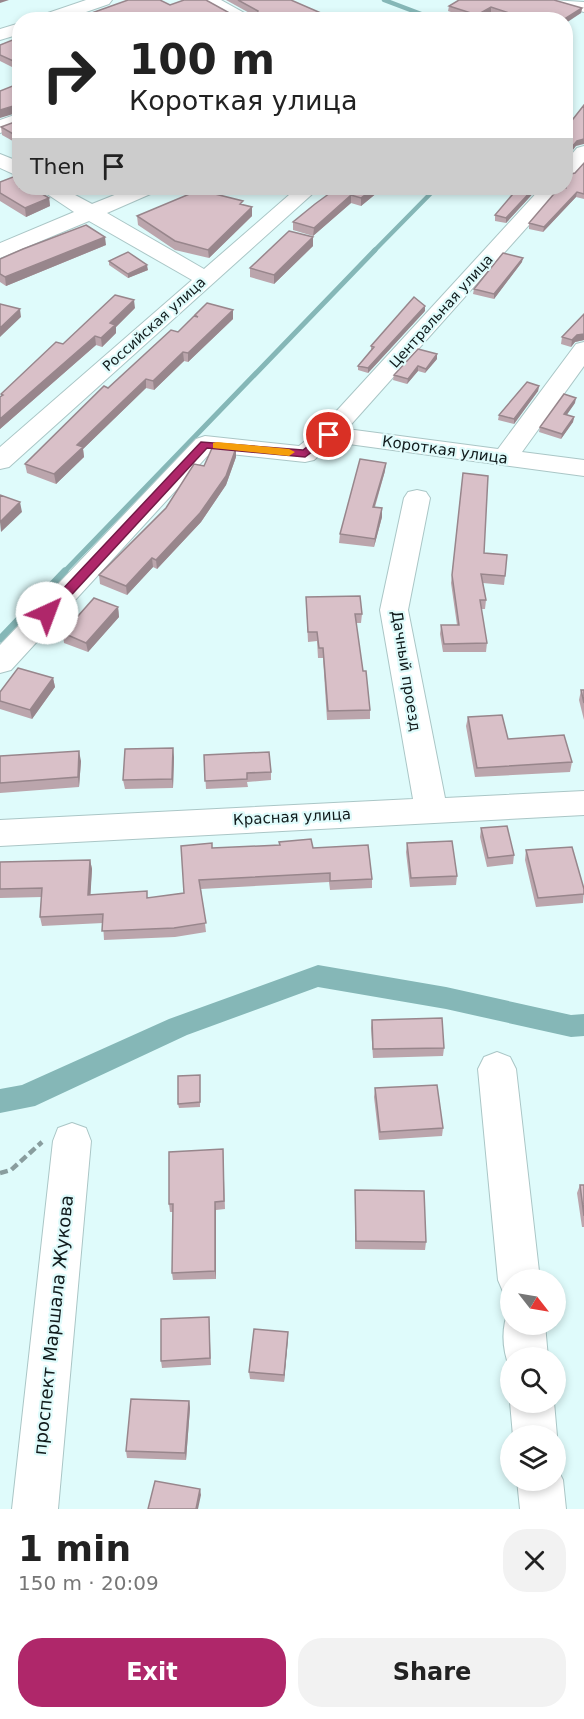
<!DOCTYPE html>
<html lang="en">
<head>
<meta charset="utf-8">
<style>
  :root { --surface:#fff; --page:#f2f2f2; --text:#222; --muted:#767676; --accent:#af276a }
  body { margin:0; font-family:"DejaVu Sans",sans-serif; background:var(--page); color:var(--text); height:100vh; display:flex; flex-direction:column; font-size:22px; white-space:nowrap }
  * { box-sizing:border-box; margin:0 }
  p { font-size:20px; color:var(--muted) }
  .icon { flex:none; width:33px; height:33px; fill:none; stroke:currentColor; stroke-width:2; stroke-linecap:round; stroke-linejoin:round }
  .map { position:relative; height:1509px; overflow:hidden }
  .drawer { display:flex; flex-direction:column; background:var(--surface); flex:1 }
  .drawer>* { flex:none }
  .guide { position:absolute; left:12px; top:12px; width:561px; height:183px; border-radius:24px; box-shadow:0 3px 9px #0003; background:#fff; color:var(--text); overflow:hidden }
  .needle { width:39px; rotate:121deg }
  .fabs { position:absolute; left:500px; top:1269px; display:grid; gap:12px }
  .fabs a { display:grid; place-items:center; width:66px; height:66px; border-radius:50%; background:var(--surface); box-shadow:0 3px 9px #0003; font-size:30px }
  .pin { position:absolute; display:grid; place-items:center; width:51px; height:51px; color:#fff; margin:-26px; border:3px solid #fff; border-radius:50%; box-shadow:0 2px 6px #0007 }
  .me { position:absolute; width:66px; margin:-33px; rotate:43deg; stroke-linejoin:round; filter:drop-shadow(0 0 4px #0008) }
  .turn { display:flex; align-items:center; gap:21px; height:126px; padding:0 18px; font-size:27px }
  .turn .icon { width:78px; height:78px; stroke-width:2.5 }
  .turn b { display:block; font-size:42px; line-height:51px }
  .then { display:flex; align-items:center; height:57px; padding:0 18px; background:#0003; gap:12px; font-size:22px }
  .round { display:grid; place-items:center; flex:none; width:63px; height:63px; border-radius:24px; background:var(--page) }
  .head { display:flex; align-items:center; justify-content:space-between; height:102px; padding:0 18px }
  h1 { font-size:36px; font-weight:700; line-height:45px }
  .button { display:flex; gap:12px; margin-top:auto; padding:12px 18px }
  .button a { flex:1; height:69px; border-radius:24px; background:var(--accent); color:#fff; font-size:24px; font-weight:700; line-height:69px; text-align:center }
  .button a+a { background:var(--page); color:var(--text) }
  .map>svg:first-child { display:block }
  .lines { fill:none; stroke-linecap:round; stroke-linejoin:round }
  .stream-far2 { stroke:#85b7b7; stroke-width:4.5 }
  .stream-far1 { stroke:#85b7b7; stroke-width:5 }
  .stream { stroke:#85b7b7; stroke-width:7 }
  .canal { fill:#85b7b7; fill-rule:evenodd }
  .minor-casing { stroke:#aac6c6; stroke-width:2 }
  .path { stroke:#899d9e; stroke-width:4.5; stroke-dasharray:8 4; stroke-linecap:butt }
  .minor { fill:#fff; fill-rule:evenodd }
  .wall { fill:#bba5ac }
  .shaded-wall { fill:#98868c }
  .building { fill:#d9c0c8; stroke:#98868c; stroke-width:1.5 }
  .route { fill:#af276a; stroke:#721945; stroke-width:1.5 }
  .slow { fill:#f59e0b }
  .labels { text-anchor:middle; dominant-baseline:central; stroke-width:4.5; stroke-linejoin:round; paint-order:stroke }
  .far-street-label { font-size:14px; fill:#101a1b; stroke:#dffbfb }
  .street-label { font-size:15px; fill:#101a1b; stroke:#dffbfb }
  .near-street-label { font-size:18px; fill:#101a1b; stroke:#dffbfb }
</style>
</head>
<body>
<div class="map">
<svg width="584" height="1509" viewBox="0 0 584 1509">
  <rect width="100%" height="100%" fill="#dffbfb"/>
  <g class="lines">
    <path class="stream-far2" d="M384,0l53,20
      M374,251l62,-63"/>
    <path class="stream-far1" d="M64,572l311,-322"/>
    <path class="stream" d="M0,639l65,-68"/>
    <path class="canal" d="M318,965l128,22 125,28 13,-1v22l-13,1 -125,-28 -128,-22 -131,48 -152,71 -35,7v-24l22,-4 147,-66z"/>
    <defs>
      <path id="minor" d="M86,0h26l-3,4 -46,16h-26l2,-4z
        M198,0h23l36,20h-23z
        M551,0l33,2v10l-30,-8z
        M20,23v11l-20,6v-11z
        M20,113v13l-20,7v-13z
        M584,146v19l-11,12 -7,2v-18l11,-13z
        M0,154l20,8v15l-20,-9z
        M38,188h24l30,16 40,-16h26l-3,4 -48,21 97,56 93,-81h22l-310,279 -9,2v-22l192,-167 -103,-59 -89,37v-15l74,-31z
        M541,188h21l-215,241 151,20 78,-105 8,-2v24l-62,86 62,8v16l-250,-34 -20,18 -9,2 -94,-10 -200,218 -11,3v-28l196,-206 9,-3 94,10 21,-17z
        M417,490l9,2 4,6 -22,112 37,188 139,-7v24l-584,31v-26l413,-21 -33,-189 24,-112 4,-6z
        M497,1052l13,5 6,12 24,211h-30v17l-6,-3 -6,-14 -20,-211 6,-12z
        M72,1123l14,5 5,13 -33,368h-46l41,-368 5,-13z
        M509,1309l1,15h35l3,34h-38v11c-8,-20 -9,-41 -1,-60z
        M510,1402h44l3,34 -2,5v-5h-42z
        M555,1464l8,16 3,29h-46l-3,-29h38z"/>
    </defs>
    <use href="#minor" class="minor-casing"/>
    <path class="path" d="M0,1173l11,-3 31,-28"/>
    <use href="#minor" class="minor"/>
  </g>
  <path class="wall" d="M226,0h65l46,20h-265l98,-15 63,10h20z
    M449,6l133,2 -1,5 -15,7h-53l-22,-8 -13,8h-4l-26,-9z
    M20,37v34l-20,-10v-16z
    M20,120v25l-18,-10 -1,-8z
    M584,163v36l-8,-2 -33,35 -14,-3v-6z
    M0,182l49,16 1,8 -24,11 -26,-16z
    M337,188h41v4l-17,14 -10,-3 -38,33 -20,-6v-8z
    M518,188h20l-32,35 -11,-2v-6z
    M243,205l9,2v9l-43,42 -34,-8 -37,-25 -1,-9z
    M313,237v9l-39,38 -24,-7v-9z
    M106,245l-100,41 -6,-4v-23z
    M109,261l39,9 -20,8 -19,-13z
    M522,262l-28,37 -21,-5 1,-5z
    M135,308l-19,19v6l-14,14 -6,-2 -96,84 1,-35 62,-50z
    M233,310v9l-45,43 -4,-1 -30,29 -8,-2 -63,61 1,8 -28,27 -29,-11 -2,-9 83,-76 70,-56 17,-16v-1z
    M425,311l-57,62 -10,-3v-4l13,-16v-4z
    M584,314v26l-9,2 -4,5 -10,-3 1,-7z
    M437,359l-12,14 -7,-2 -11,13 -14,-4 1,-5z
    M539,386l-1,5 -24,33 -16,-4 1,-5z
    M575,403l-9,12 8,2 -1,5 -12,17 -22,-7 1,-5z
    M236,457l-10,28 -25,37 -44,47 -4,-2 -26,28 -27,-11 -1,-9 67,-67 38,-42z
    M385,471l-10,36 7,10 -8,30 -35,-4 1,-9z
    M463,473l21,80 21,23 -1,9 -21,-2 3,17 -1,9h-4l6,34 -1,9h-43l-3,-18 1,-9h16l-6,-42z
    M306,597l56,17 -1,9h-5l7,48 7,39v9l-43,1 -4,-62h-5l-1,-17 -9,1z
    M118,607l1,10 -31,35 -24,-9 -1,-10z
    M53,678l2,9 -23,32 -32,-10v-17z
    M581,690h3v30l-5,-20z
    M468,717l40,22 64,23 -2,10 -95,5 -9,-51z
    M204,755l67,17v8l-24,2 1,5 -42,2z
    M0,756l81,5 -2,26 -79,6z
    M174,757l-1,31 -48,1 -2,-9z
    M481,828l33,27 -1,9 -26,3 -7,-30z
    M407,843l50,33 -1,9 -46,2 -4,-35z
    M212,848h101l59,31v9l-42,2 -1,-8 -128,7 5,43 -31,5 -71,3 -1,-17 -61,3 -2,-9 2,-20 -42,1v-36l90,-2 2,9 -2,26 58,3 36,-5z
    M526,850l58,39 -1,14 -47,4 -11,-47z
    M372,1020l72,28 -1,8 -70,2 -2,-30z
    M200,1075v32l-21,1 -1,-4z
    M375,1088l68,40 -1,8 -63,4 -5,-43z
    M223,1149l2,60 -9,1v69l-43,1 -1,-7 1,-61h-3l-1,-8z
    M580,1185h4v42h-2l-5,-34z
    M355,1190l71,52 -1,8 -70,-1z
    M209,1317l2,48 -49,3 -1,-7z
    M288,1332l-4,50 -34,-3 -1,-7z
    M189,1401l1,7 -4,52 -59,-2 -1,-7z"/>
  <path class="shaded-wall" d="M0,0h9l-9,3z
    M491,7v5l-14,8v-5z
    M582,8l-1,5 -15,10v-3h-3z
    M20,104v8l-20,6v-8z
    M584,139v5l-8,2 -10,13v-5l11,-13z
    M374,188h4v4l-17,14v-8z
    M534,188h4l-32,35v-5z
    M577,192l-1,5 -33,35 1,-5z
    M351,195v8l-38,33 1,-8z
    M49,198l1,8 -24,11 -1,-9z
    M252,207v9l-43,42 -1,-8z
    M105,237l1,8 -100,41 -1,-9z
    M313,237v9l-39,38v-9z
    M523,258l-1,4 -28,37v-5z
    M147,265l1,5 -20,8v-4z
    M134,300l1,8 -19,19v6l-14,14 -1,-9 9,-15z
    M425,306v5l-57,62v-5z
    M20,309l1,8 -21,20v-9z
    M233,310v9l-45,43v-9z
    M584,334v6l-9,2 -4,5 1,-7 5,-5z
    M95,336l1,9 -96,84v-10z
    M183,352l1,9 -30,29 -1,-9z
    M437,354v5l-12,14 1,-4z
    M418,366v5l-11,13 1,-5z
    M146,379v9l-63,61 1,8 -28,27 -2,-10 23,-29z
    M539,386l-1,5 -24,33v-5z
    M576,398l-1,5 -11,16v-5z
    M574,417l-1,5 -12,17 1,-5z
    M236,448v9l-10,28 -25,37 -44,47 -1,-9z
    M386,463l-1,8 -13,44 1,-8z
    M20,502l2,10 -21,20 -1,-10z
    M382,508v9l-8,30 1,-8z
    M152,558l1,9 -26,28 -1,-9z
    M118,607l1,10 -31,35 -2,-9z
    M53,678l2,9 -23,32 -2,-9z
    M173,748l1,9 -1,31 -1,-9z
    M79,751l2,10 -2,26 -1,-10z
    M90,860l2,9 -2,35 -2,-9z
    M215,1202l1,8v69l-1,-8z
    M288,1332v7l-4,43v-7z
    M189,1401l1,7 -4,52 -1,-7z
    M200,1489l1,6 -3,14h-2z"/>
  <path class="building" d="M128,0h32l10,5 14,-5h22l27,15h24l1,-4 -20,-11h53l46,20h-265z
    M459,0h95l28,8 -19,12h-15l-6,-2 -3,2h-8l-40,-13 -14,8 -28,-9z
    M20,37v27l-20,-9v-10z
    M20,83v21l-20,6v-19z
    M584,105v34l-7,2 -11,13v-26z
    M20,120v18l-19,-11z
    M584,163v31l-7,-2 -33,35 -15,-4 30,-35h7v-13l9,-2z
    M13,177l7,3v8h12l17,10 -24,10 -25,-15v-11z
    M337,188h37l-13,10 -10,-3 -37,33 -21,-6 22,-18z
    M518,188h16l-28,30 -11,-3z
    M199,190l44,11 -3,3 12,3 -44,43 -33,-9 -38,-25z
    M86,225l19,12 -100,40 -5,-3v-15l23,-10z
    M289,231l24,6 -39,38 -24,-7z
    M128,252l19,13 -19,9 -19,-13z
    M503,253l20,5 -29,36 -20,-5z
    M115,295l19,5 -24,23 5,2 -14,13 -6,-2 -95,83v-22l3,-2 -2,-1 55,-52 7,2z
    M414,297l11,9 -57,62 -10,-2 16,-19 -3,-1z
    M207,303l26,7 -45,43 -5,-1 -30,29 -7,-2 -69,66 6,2 -29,27 -29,-10 79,-78 4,2 63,-58 7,2 16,-16 4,1 -3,-2z
    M0,304l20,5 -20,19z
    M584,314v20l-7,1 -5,5 -10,-3z
    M418,349l19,5 -11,15 -8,-3 -10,13 -14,-4z
    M527,382l12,4 -25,33 -15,-4z
    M564,394l12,4 -12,16 10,3 -12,17 -22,-7z
    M213,446l23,2 -10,28 -26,37 -44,47 -4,-2 -26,28 -27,-11 67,-67 28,-44 10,2z
    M360,459l26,4 -13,44 9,1 -7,31 -35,-5z
    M463,473l25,3 -4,77 23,2 -2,21 -24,-2 5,26h-6l7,43 -43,1 -3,-19h18l-7,-50z
    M0,495l20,7 -20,20z
    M360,596l2,18h-7l8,57h3l4,39 -42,1 -5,-63h-4l-2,-16h-9l-2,-35z
    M94,598l24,9 -32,36 -23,-10z
    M18,668l35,10 -23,32 -30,-9v-9z
    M581,690h3v13z
    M502,715l6,24 56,-4 8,27 -95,6 -9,-51z
    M173,748l-1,31 -49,1 2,-31z
    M79,751l-1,26 -78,6v-27z
    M269,752l2,20 -24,1v6l-42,2 -1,-26z
    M507,826l7,29 -26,3 -7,-30z
    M311,839l2,9 55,-3 4,34 -42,2v-8l-131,7 7,43 -32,5 -72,3 1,-17 -63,3 2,-29 -42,1v-27l90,-2 -2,35 59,-4v7l37,-5 -3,-47 31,-3v5l68,-3 -1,-3z
    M452,841l5,35 -46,2 -4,-35z
    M572,847l12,42v5l-46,4 -12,-48z
    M442,1018l2,30 -71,1 -1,-29z
    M200,1075v27l-22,2v-28z
    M437,1085l6,43 -63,4 -5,-44z
    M223,1149l1,52 -9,1v69l-43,2 1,-69h-4v-52z
    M580,1185h4v31z
    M355,1190l69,1 2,51 -70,-1z
    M209,1317l1,41 -49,3v-42z
    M254,1329l34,3 -4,43 -35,-3z
    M131,1399l58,2 -4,52 -59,-2z
    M155,1481l45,8 -4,20h-48z"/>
  <path class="route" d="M326,432l9,3 -30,22 -98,-9 -155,168h-9v-6l158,-168 102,8z"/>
  <path class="slow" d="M217,442l72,7 6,3 -6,4 -76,-8v-5z"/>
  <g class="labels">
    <g class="far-street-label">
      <text transform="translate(441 311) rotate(-48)">Центральная улица</text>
      <text transform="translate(154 324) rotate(-42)">Российская улица</text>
    </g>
    <g class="street-label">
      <text transform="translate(445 450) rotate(8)">Короткая улица</text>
      <text transform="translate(406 671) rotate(81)">Дачный проезд</text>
      <text transform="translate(292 817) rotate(-3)">Красная улица</text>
    </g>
    <g class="near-street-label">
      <text transform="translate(53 1325) rotate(-84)">проспект Маршала Жукова</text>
    </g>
  </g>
</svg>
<div class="fabs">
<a><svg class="needle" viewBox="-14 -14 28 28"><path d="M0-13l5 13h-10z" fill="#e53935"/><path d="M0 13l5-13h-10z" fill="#767676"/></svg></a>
<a><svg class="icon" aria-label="search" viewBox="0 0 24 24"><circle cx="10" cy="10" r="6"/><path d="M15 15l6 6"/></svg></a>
<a><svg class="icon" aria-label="layers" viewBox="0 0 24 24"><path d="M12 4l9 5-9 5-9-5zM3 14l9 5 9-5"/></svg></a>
</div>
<div class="pin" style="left:329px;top:435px;background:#d93025"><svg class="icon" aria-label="arrive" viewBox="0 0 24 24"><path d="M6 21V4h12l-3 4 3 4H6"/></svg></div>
<svg class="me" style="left:47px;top:613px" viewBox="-20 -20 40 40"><circle r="19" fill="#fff"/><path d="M0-13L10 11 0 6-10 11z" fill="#af276a"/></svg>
<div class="guide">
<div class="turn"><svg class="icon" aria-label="right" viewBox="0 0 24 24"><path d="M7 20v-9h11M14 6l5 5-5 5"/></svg><div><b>100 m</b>Короткая улица</div></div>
<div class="then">Then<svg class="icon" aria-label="arrive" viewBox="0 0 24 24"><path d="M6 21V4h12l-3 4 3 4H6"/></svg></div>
</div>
</div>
<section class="drawer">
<div class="head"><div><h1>1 min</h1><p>150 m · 20:09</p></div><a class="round"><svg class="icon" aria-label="close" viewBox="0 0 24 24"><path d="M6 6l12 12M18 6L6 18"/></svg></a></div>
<div class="button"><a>Exit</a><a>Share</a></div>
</section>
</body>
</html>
